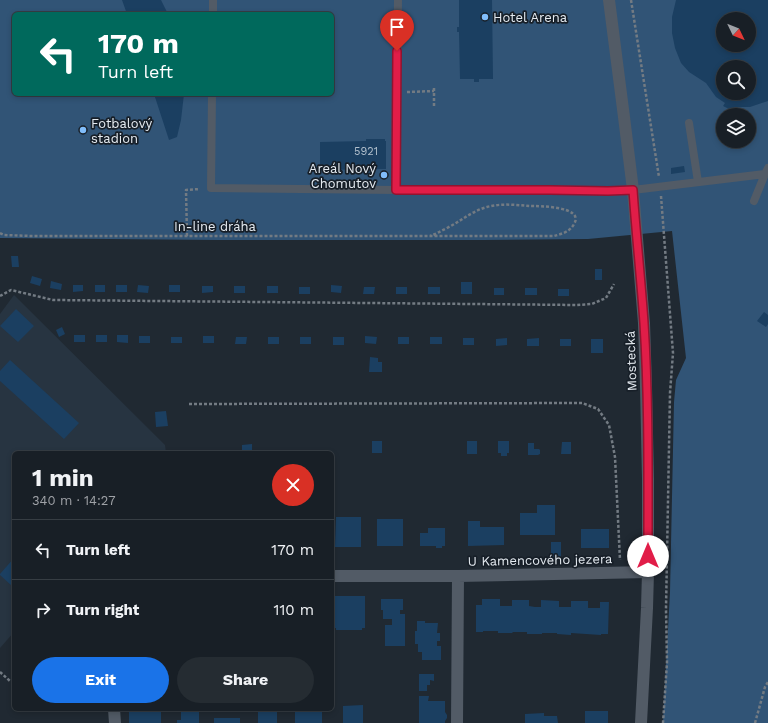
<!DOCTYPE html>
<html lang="en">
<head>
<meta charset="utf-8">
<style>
  :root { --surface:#181f26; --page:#252c32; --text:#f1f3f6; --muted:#9fa2a7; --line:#363d43; --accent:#1a73e8 }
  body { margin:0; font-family:"Work Sans",sans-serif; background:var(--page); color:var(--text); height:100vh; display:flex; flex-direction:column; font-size:15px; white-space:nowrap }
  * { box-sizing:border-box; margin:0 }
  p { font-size:13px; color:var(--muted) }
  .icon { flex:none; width:22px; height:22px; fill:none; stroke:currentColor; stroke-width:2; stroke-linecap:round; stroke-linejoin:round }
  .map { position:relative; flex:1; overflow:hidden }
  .details { position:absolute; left:12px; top:451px; width:322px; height:260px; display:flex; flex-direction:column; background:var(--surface); border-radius:6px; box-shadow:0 2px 6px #0003,0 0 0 1px var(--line) }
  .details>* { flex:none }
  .guide { position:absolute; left:12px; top:12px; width:322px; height:84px; border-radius:6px; box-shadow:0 2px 6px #0003,0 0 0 1px var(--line); background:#00695c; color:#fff; overflow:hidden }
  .needle { width:26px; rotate:133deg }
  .tools { position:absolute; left:716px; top:12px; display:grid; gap:8px }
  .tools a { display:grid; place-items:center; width:40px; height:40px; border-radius:50%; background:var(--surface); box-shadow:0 2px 6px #0003,0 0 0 1px var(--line); font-size:20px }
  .pin { position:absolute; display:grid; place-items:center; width:34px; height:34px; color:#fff; margin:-41px -17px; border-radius:50% 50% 50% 0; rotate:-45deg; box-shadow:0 0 4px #0007 }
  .pin .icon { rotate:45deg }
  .me { position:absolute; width:44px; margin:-22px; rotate:0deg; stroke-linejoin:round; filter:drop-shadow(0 0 3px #0008) }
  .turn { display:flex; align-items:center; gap:14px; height:84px; padding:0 20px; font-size:18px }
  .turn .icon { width:52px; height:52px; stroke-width:2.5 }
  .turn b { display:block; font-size:28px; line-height:34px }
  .round { display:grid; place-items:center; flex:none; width:42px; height:42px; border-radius:21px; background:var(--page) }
  .overview { display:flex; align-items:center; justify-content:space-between; height:68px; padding:0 20px }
  h1 { font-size:24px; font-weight:700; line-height:30px }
  .action { display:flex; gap:8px; margin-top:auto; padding:8px 20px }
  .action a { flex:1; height:46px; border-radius:24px; background:var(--accent); color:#fff; font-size:16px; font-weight:700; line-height:46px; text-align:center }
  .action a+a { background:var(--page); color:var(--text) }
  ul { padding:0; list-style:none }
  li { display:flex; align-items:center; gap:12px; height:60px; padding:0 20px; border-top:1px solid var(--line) }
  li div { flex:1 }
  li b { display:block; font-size:15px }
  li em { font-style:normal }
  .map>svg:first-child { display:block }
  .built { fill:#273441 }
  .green { fill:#315476; fill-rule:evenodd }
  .building { fill:#1b3f61; fill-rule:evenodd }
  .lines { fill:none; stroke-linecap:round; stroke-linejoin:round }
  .path { stroke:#737b83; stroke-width:2.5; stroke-dasharray:3 2; stroke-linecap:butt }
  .lane { stroke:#525b66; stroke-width:8 }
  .street { stroke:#525b66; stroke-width:12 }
  .secondary { stroke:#525b66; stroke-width:12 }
  .route-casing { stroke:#92132f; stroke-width:10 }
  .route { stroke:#e11d48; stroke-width:7 }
  .poi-dot { fill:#81bdfa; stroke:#171f28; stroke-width:1.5 }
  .labels { text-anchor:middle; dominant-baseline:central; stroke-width:3.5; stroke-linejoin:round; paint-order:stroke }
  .number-label { font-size:11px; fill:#b2c0cd }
  .poi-label { font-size:13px; fill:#e5ebf1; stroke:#171f28; text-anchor:start }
  .street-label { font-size:13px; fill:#e5ebf1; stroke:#171f28 }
</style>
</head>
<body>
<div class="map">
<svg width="768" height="723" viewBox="0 0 768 723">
  <rect width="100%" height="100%" fill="#202932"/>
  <path class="built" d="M14,295l151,150 1,8h-152v179l-14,16v-334z"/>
  <path class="green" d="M0,0h768v723h-105l7,-131 4,-190 2,-22 10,-22 -14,-127 -84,8 -106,1h-265l-217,-2zM14,14h318v80h-318zM723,19h26v26h-26zM723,67h26v26h-26zM723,115h26v26h-26z"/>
  <path class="building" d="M122,0h39l7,14h-41z
    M459,0h33l1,79h-14v3h-5v-3h-14l-1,-47h-2v-5h2z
    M676,0h92v101l-18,6h-12l-3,5 -12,-6 2,-3 -9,-6 -10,-14 -17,-11 -8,-9 -6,-15 -3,-15v-16zM723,19h26v26h-26zM723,67h26v26h-26z
    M154,94h30l-3,26 -4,17 -8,3z
    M366,139h19v2h1v28l-66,1v-28l46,-1z
    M684,166l1,6 -14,2v-6z
    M11,256h7l1,11h-7z
    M595,269h7v11h-7z
    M32,276l10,3 -2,7 -10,-3z
    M51,281l11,3 -1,6 -11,-2z
    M461,282h11v12h-11z
    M73,285h10v6l-10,1z
    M95,285h10v7h-10z
    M116,285h11v7h-11z
    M138,285l11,1 -1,7 -11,-1z
    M169,285h11v7h-11z
    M331,285l11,1 -1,7 -10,-1z
    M202,286h11v6l-11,1z
    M234,286h11v7h-11z
    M267,286h11v7h-11z
    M299,287h11v7h-11z
    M364,287h11l-1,7h-11z
    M396,287h11v7h-11z
    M428,287h12v7h-12z
    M494,288h10v7h-10z
    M525,288h12v7h-12z
    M558,289h11v7h-11z
    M16,309l18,17 -16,16 -18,-16z
    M764,312l4,3v9l-2,3 -9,-6z
    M62,327l3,7 -6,3 -3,-7z
    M74,335h11v7h-11z
    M96,335h11v7h-11z
    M117,335h11v8l-11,-1z
    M139,336h11v7h-11z
    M203,336h11v7h-11z
    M365,336l12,1 -1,7 -11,-1z
    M171,337h11v6h-11z
    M236,337h11l-1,7h-11z
    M268,337h11v7h-11z
    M300,337h11v7h-11z
    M333,337h11v8h-11z
    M398,337h11v7h-11z
    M430,337h12v7h-12z
    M463,338h11v7h-11z
    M507,338v7l-11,1v-7z
    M539,338v8h-12v-7z
    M560,339h11v7h-11z
    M591,339h12v14h-12z
    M370,357l8,1v4h4v10h-13z
    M10,360l69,63 -15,16 -64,-58v-10z
    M166,411l2,15 -12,1 -1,-15z
    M372,441h10v12h-10z
    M467,441h10v13h-10z
    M498,441h11v12h-2v3h-6v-3h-3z
    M562,442h9v12h-10z
    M528,443h6v6h5l1,1v4l-2,1h-10z
    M252,444v9h-10v-8z
    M537,505h18v30h-35v-22h17z
    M336,517h25v30h-26z
    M377,519h26v27h-26z
    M468,521h12v6h24v18l-36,1z
    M428,528h17v18h-3v2h-6v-2h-16v-13h8z
    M581,529h28v19h-28z
    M551,542h10v17h-10z
    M14,558v25l-2,3 -12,-11v-1z
    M332,596h33v32h-3v2h-26v-2h-3z
    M381,599h22v11h-3v4h5v32h-20v-21h7v-6h-9v-9h-2z
    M482,599h18v7h12v-6h17v6l6,1h6v-7l18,1v6h12v-6h17v7h12v-6h9l-1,32h-7v1l-30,-2v2l-14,-1v-1h-15v1h-15v-2h-15l1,1h-15v-2h-15v1h-7v-27h6z
    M417,621h8v2h13l-1,10h3v8h-3v5h4v14h-19v-8h-4v-8h-3v-13h2z
    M419,674h15v7l-4,-1v5h-3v6h-8z
    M419,696h10l-1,5h17v11l2,3v3l-2,3v2h-26z
    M363,705v18h-20v-17z
    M82,709h17v2h-17z
    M129,709h32v14h-32z
    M188,709h11v14h-22v-3h4v-8h7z
    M258,709h19v14h-19z
    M295,709h27v14h-27z
    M585,711h23v12h-23z
    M544,713v3h13l1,7h-33v-9z
    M214,718h26v5h-26z"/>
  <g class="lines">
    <path class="path" d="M631,0l28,177
      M434,88v18
      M407,92l27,-1
      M661,196l12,157 -3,40 -4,216 1,53 -4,61
      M0,233l4,2 28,1h522c7,-2 16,-4 20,-12 11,-18 -36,-18 -44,-18 -14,-1 -29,-3 -43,1 -15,4 -26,14 -40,21 -6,3 -11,6 -17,8
      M187,236l-1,-46 14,-1
      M0,296l11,-6 42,10 524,5 15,-1 14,-6 8,-14
      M189,404l393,-1 16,6 11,16 6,32 5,103
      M0,672l10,9h4
      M755,723l10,-36 3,-5"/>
    <path class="lane" d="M213,14v-14
      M212,94l-1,94 185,2 2,-190
      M689,123l9,59
      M396,190h154l58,1 25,-1 132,-16 3,-6
      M754,201l11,-27"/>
    <path class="street" d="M332,576h126l190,-4
      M114,709l1,14
      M457,723l1,-147"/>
    <path class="secondary" d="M609,0l15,117 9,73 11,133 2,63 2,93v93l-1,36 -6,115"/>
  </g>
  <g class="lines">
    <defs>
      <path id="route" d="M397,51l-1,139h154l58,1 25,-1c3,44 8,89 11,133 5,78 4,156 4,233"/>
    </defs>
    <use href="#route" class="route-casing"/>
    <use href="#route" class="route"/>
  </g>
  <g class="poi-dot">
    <circle cx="485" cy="17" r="4"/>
    <circle cx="83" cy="130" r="4"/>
    <circle cx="384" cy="175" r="4"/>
  </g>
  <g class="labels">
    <g class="number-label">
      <text x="366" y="151">5921</text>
    </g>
    <g class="poi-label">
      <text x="493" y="17">Hotel Arena</text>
      <text x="91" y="123">Fotbalový<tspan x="91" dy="15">stadion</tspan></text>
      <text x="376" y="168" text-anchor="end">Areál Nový<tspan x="376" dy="15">Chomutov</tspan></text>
    </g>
    <g class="street-label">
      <text x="215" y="226">In-line dráha</text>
      <text transform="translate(631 361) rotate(-92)">Mostecká</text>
      <text transform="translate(540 560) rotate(-1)">U Kamencového jezera</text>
    </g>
  </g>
</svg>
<div class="tools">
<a><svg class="needle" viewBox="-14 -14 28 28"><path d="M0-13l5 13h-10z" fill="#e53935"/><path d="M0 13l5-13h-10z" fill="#9fa2a7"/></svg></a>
<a><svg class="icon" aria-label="search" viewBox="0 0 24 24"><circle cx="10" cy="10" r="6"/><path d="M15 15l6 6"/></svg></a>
<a><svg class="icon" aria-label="layers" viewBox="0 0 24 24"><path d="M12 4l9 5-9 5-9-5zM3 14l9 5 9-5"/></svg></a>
</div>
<div class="pin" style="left:397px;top:51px;background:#d93025"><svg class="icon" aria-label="arrive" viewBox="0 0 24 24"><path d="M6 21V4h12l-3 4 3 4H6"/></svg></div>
<svg class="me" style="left:648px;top:556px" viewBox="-20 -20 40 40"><circle r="19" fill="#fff"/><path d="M0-13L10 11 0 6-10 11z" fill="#e11d48"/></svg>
<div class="guide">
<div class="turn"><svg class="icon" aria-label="left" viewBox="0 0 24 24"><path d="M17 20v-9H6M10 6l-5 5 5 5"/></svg><div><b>170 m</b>Turn left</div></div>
</div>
<section class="details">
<div class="overview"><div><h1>1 min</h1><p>340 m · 14:27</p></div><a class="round" style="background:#d93025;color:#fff"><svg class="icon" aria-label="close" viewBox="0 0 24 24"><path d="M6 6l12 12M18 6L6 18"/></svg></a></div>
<ul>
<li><svg class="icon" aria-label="left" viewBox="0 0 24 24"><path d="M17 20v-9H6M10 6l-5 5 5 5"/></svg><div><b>Turn left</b></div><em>170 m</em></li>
<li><svg class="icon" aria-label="right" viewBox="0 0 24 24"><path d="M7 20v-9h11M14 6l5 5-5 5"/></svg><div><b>Turn right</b></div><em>110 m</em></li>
</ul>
<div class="action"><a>Exit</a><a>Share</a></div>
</section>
</div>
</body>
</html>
